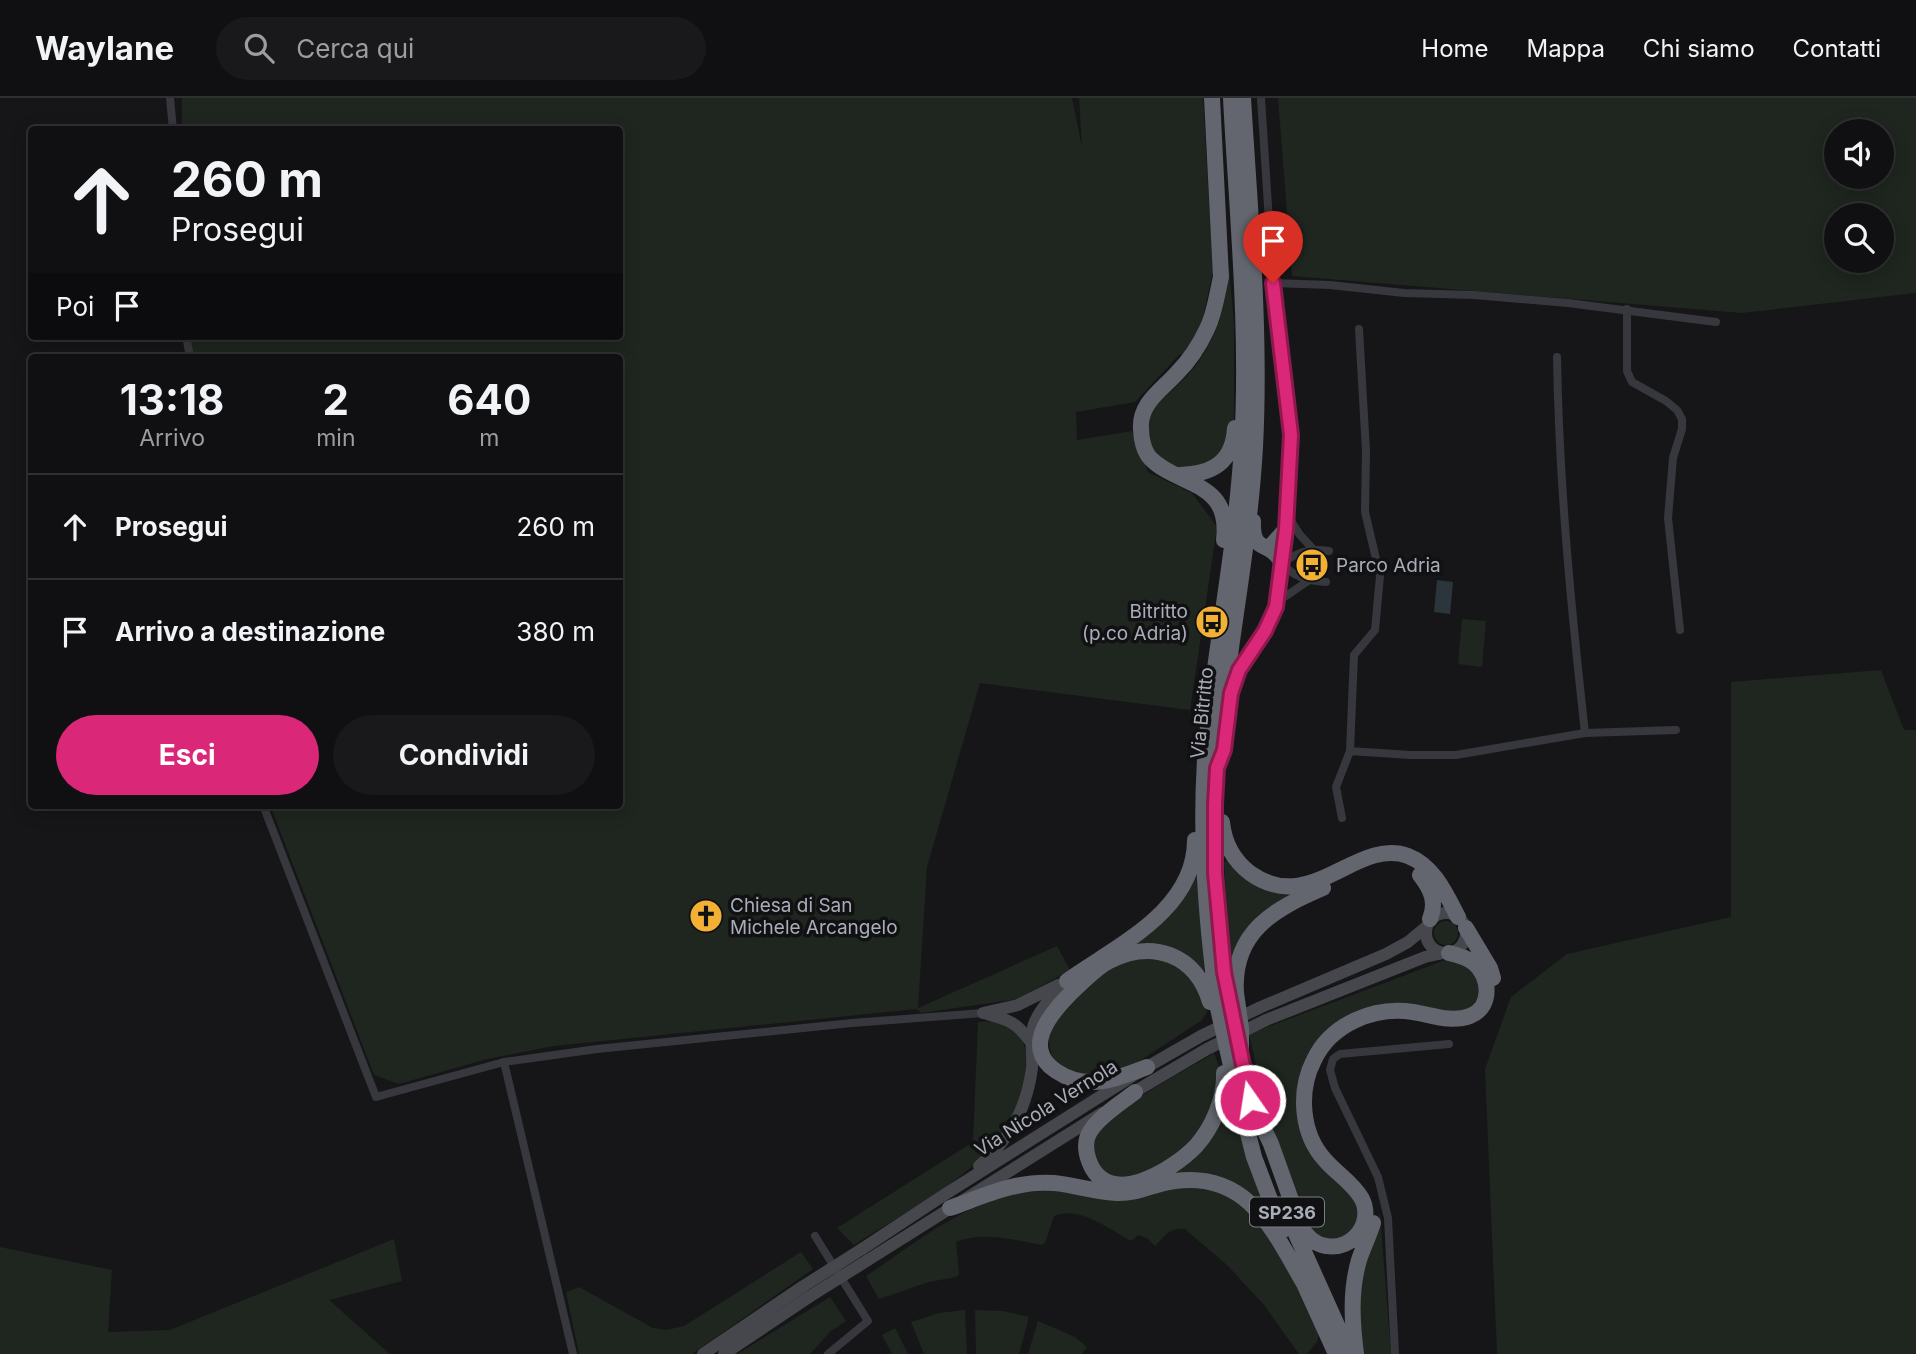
<!DOCTYPE html>
<html lang="it">
<head>
<meta charset="utf-8">
<style>
  :root { --surface:#101012; --page:#19191b; --text:#f1f3f6; --muted:#9c9d9f; --line:#303032; --accent:#db2777 }
  body { margin:0; font-family:Inter,sans-serif; background:var(--page); color:var(--text); height:100vh; display:flex; flex-direction:column; font-size:26px; white-space:nowrap }
  * { box-sizing:border-box; margin:0 }
  p { font-size:23px; color:var(--muted) }
  .icon { flex:none; width:38px; height:38px; fill:none; stroke:currentColor; stroke-width:2; stroke-linecap:round; stroke-linejoin:round }
  .map { position:relative; flex:1; overflow:hidden }
  .details { position:absolute; left:28px; top:256px; width:595px; height:455px; display:flex; flex-direction:column; background:var(--surface); border-radius:7px; box-shadow:0 4px 18px #0003,0 0 0 2px var(--line) }
  .details>* { flex:none }
  .guide { position:absolute; left:28px; top:28px; width:595px; height:214px; border-radius:7px; box-shadow:0 4px 18px #0003,0 0 0 2px var(--line); background:#101012; color:var(--text); overflow:hidden }
  .tools { position:absolute; left:1824px; top:21px; display:grid; gap:14px }
  .tools a { display:grid; place-items:center; width:70px; height:70px; border-radius:50%; background:var(--surface); box-shadow:0 4px 18px #0003,0 0 0 2px var(--line); font-size:35px }
  .pin { position:absolute; display:grid; place-items:center; width:60px; height:60px; color:#fff; margin:-72px -30px; border-radius:50% 50% 50% 0; rotate:-45deg; box-shadow:0 0 7px #0007 }
  .pin .icon { rotate:45deg }
  .me { position:absolute; width:77px; margin:-38px; rotate:347deg; stroke-linejoin:round; filter:drop-shadow(0 0 5px #0008) }
  .turn { display:flex; align-items:center; gap:24px; height:147px; padding:0 28px; font-size:32px }
  .turn .icon { width:91px; height:91px; stroke-width:2.5 }
  .turn b { display:block; font-size:49px; line-height:60px }
  .then { display:flex; align-items:center; height:66px; padding:0 28px; background:#0003; gap:14px; font-size:26px }
  .eta { display:flex; justify-content:space-evenly; align-items:center; height:119px; text-align:center }
  .eta b { font-size:42px; font-weight:700; line-height:49px }
  .cta { display:flex; gap:14px; margin-top:auto; padding:14px 28px }
  .cta a { flex:1; height:80px; border-radius:42px; background:var(--accent); color:#fff; font-size:28px; font-weight:700; line-height:80px; text-align:center }
  .cta a+a { background:var(--page); color:var(--text) }
  ul { padding:0; list-style:none }
  li { display:flex; align-items:center; gap:21px; height:105px; padding:0 28px; border-top:2px solid var(--line) }
  li div { flex:1 }
  li b { display:block; font-size:26px }
  li em { font-style:normal }
  header { display:flex; align-items:center; gap:42px; box-sizing:border-box; height:98px; padding:0 35px; background:var(--surface); border-bottom:2px solid var(--line) }
  header strong { font-size:33px }
  nav { display:flex; gap:38px; margin-inline-start:auto; font-size:24px }
  .search { width:490px; height:63px; background:var(--page); display:flex; align-items:center; gap:18px; box-sizing:border-box; padding:0 24px; border-radius:38px; color:var(--muted); font-size:26px }
  .map>svg:first-child { display:block }
  .green { fill:#1e261f; fill-rule:evenodd }
  .water { fill:#2c353c }
  .lines { fill:none; stroke-linecap:round; stroke-linejoin:round }
  .street { stroke:#37383d; stroke-width:8 }
  .secondary { stroke:#45474d; stroke-width:12 }
  .highway { stroke:#63666e; stroke-width:16 }
  .secondary-bridge { stroke:#45474d; stroke-width:12 }
  .highway-bridge { stroke:#63666e; stroke-width:16 }
  .route-casing { stroke:#8e194d; stroke-width:18 }
  .route { stroke:#db2777; stroke-width:12 }
  .labels { text-anchor:middle; dominant-baseline:central; stroke-width:7; stroke-linejoin:round; paint-order:stroke }
  .shield { fill:#111113; stroke:#7b7e86; stroke-width:2 }
  .shield-label { font-size:18px; font-weight:bold; fill:#a8adb8 }
  .poi-label { font-size:19px; fill:#a8adb8; stroke:#111113; text-anchor:start }
  .street-label { font-size:19px; fill:#a8adb8; stroke:#111113 }
</style>
</head>
<body>
<header>
<strong>Waylane</strong>
<div class="search"><svg class="icon" aria-label="search" viewBox="0 0 24 24"><circle cx="10" cy="10" r="6"/><path d="M15 15l6 6"/></svg>Cerca qui</div>
<nav><a>Home</a><a>Mappa</a><a>Chi siamo</a><a>Contatti</a></nav>
</header>
<div class="map">
<svg width="1916" height="1256" viewBox="0 0 1916 1256">
  <rect width="100%" height="100%" fill="#161618"/>
  <path class="green" d="M182,0h890l10,49 -3,-49h124l10,174 -13,58 -9,20 -12,5 -44,47 -59,10 1,28 55,-9 16,41 44,21 25,34 -27,183 -210,-27 -53,184 -9,141 139,-62 13,24 -52,29 -97,14 -4,-4 -363,37 -67,13 -88,25 -25,-9 -104,-270h350v-448h-430l-4,-21h434v-206h-438z
    M1278,0h638v195l-174,20 -450,-37zM1836,33h45v46h-45zM1836,117h45v46h-45z
    M1229,169l5,57v116l-4,11 -40,24 -35,-20c-16,-43 -2,-46 27,-74 12,-12 24,-29 31,-45 11,-21 13,-46 16,-69z
    M1462,521l24,2 -4,46 -24,-3z
    M1881,572l23,60h12v624h-419l-12,-285 26,-72 56,-43 164,-37v-235z
    M1230,760l70,32 -69,71 -7,-99z
    M1196,772l9,110 -12,-15 -61,-18z
    M1434 835a12 12 0 1 1 24 0a12 12 0 1 1-24 0Z
    M1123,861c11,0 36,-3 45,0 21,9 35,33 39,53l-5,8 -76,50 -24,7 -39,-6c-44,-48 26,-86 60,-112z
    M1448,861l16,2 15,19 2,14 -14,19 -73,-6 -73,36 -20,78 50,69 11,30 -20,22 -27,-2c-35,-57 -51,-142 -66,-206z
    M994,923c24,5 32,17 32,41 0,19 -2,40 -12,57 -33,55 -107,92 -160,126l-17,-17 136,-86 5,-120z
    M1214,955l10,26 -23,60 -75,45 -27,-14c-3,-9 -10,-22 -6,-31 11,-27 94,-69 121,-86z
    M1227,995l38,117 -90,-35 11,-12z
    M1205,1085l49,23 66,123 -3,13 -10,12h-8l-35,-49 -36,-39 -43,-37c-15,-2 -20,7 -30,17l-8,-8 -9,-3 -7,6c-22,-12 -52,-36 -77,-25l-9,27 -3,2c-27,-5 -60,-14 -86,-3l3,32 -3,3 -27,5 -50,17 -13,-23c42,-28 82,-61 131,-77l3,-4c68,-8 137,-6 205,-12z
    M1380,1115l11,141h-28l-7,-64z
    M394,1141l8,42 -73,19 61,54h-390v-107l112,23 -4,62 62,-2z
    M801,1154l12,17 -121,85h-113l-13,-62 13,-5 74,41 13,2 18,-4z
    M830,1199l16,24 -15,10 -21,23h-73z
    M965,1212l2,44h-43l-13,-32 28,-9z
    M975,1212l28,1 26,6 -10,37h-43z
    M1038,1223l37,16 12,10 -5,7h-54z
    M895,1230l13,26h-16l-10,-19z"/>
  <path class="water" d="M1437,482l16,2 -3,32 -16,-2z"/>
  <g class="lines">
    <path class="street" d="M170,0l3,32
      M1261,0l12,185 18,152 -5,94 -10,78
      M1273,185l57,2 74,8 70,2 94,8 148,19
      M1627,211v62l5,11 34,19 11,9 5,9v10l-9,29 -5,60 12,112
      M186,238l4,21
      M1287,417l13,20 13,14
      M1282,465c16,-11 28,-15 47,-12
      M1282,465c11,14 26,18 44,19
      M1308,483l5,-32
      M1276,509l7,-9 25,-17
      M1585,635l91,-3
      M1350,653l4,-96 21,-25 5,-54 -15,-64 1,-61 -7,-122
      M263,707l113,292 128,-35 93,-13 255,-26 131,-10
      M1342,720l-6,-31 14,-36 60,4h46l129,-22c-14,-126 -26,-250 -28,-376
      M504,964l69,292
      M815,1138l53,85 -40,33
      M1395,1256l-7,-136 -10,-41 -43,-89 -5,-18 3,-11 7,-5 109,-10"/>
    <path class="secondary" d="M1426 835a20 20 0 1 1 40 0a20 20 0 1 1-40 0Z
      M983,915l35,-8 40,-20
      M987,916c22,6 29,8 43,27
      M1129,997l78,-46 59,-29 159,-63 18,-4
      M979,1068c31,-26 48,-59 53,-98 1,-15 -3,-29 2,-44 6,-16 21,-31 33,-43
      M862,1151l85,-56 200,-126 54,-31 60,-29 125,-53 22,-12 18,-15
      M868,1162l234,-147
      M703,1256l99,-67
      M724,1256l85,-57"/>
    <path class="highway" d="M1212,0l9,179c-4,17 -6,36 -14,52 -7,15 -18,32 -30,44 -15,17 -38,30 -36,56 0,10 3,23 10,30 28,28 80,21 73,81
      M1180,377c33,-1 53,-13 55,-47
      M1253,423c-1,35 16,17 29,42
      M1269,450l17,-19
      M1232,593l7,-21 26,-39 11,-24
      M1222,724c2,20 11,38 28,51 61,44 106,-36 158,-17 26,10 38,38 50,61
      M1420,777c11,14 17,27 10,44
      M1466,830l24,40 3,10
      M1067,883c49,-35 128,-70 128,-141
      M1236,895c-4,-61 38,-84 87,-105
      M1228,898c-12,-75 -17,-152 -11,-228 8,-107 32,-213 38,-321 6,-116 -5,-233 -12,-349
      M1217,906c-11,-87 -18,-171 -11,-258 9,-100 30,-199 36,-300 7,-116 -5,-232 -11,-348
      M1241,965l12,45
      M1147,969c-31,12 -60,25 -91,4 -37,-25 -1,-63 20,-83 10,-9 21,-21 33,-27 43,-22 87,-7 101,41
      M1235,984l19,75 28,74
      M1135,994c-14,11 -34,23 -44,38 -7,10 -6,20 -2,31 18,50 84,9 107,-15 17,-19 29,-48 28,-73
      M1250,1002l21,44 30,84c7,9 13,16 25,18 26,5 48,-23 36,-47 -9,-16 -26,-26 -37,-39 -24,-26 -27,-69 -11,-100 17,-36 60,-54 99,-48 19,3 38,11 57,4 23,-9 20,-40 4,-53 -8,-6 -16,-8 -25,-10
      M950,1110c34,-12 67,-28 104,-25 21,2 42,9 63,10 21,1 38,-10 58,-12 75,-10 99,52 131,106
      M1292,1127l58,129
      M1301,1179l35,77
      M1356,1256c-4,-32 -6,-63 3,-94 4,-12 10,-24 14,-37"/>
    <path class="secondary-bridge" d="M802,1189l60,-38
      M809,1199l59,-37"/>
    <path class="highway-bridge" d="M1236,895l5,35v35
      M1217,906l15,66"/>
  </g>
  <g class="lines">
    <defs>
      <path id="route" d="M1250,1002l-26,-128 -9,-99v-69l2,-36 7,-18 7,-57 8,-23 26,-39 11,-24 10,-78 5,-94 -18,-152"/>
    </defs>
    <use href="#route" class="route-casing"/>
    <use href="#route" class="route"/>
  </g>
  <defs>
    <symbol id="bus-disc" viewBox="-11 -11 22 22"><circle r="9.5" fill="#f2b134" stroke="#111113"/><path d="M-5-6H5V4H4V6H2V4H-2V6H-4V4H-5ZM-3.5-4V0h7V-4ZM-3.5 1.2v1.5H-2V1.2ZM2 1.2v1.5H3.5V1.2Z" fill="#111"/></symbol>
    <symbol id="church-disc" viewBox="-11 -11 22 22"><circle r="9.5" fill="#f2b134" stroke="#111113"/><path d="M-1.2-6h2.4v3.5h3.3v2.4h-3.3V6h-2.4V-.1h-3.3v-2.4h3.3Z" fill="#111"/></symbol>
  </defs>
  <g fill-rule="evenodd">
    <use href="#bus-disc" x="1293" y="448" width="38" height="38"/>
    <use href="#bus-disc" x="1193" y="505" width="38" height="38"/>
    <use href="#church-disc" x="687" y="799" width="38" height="38"/>
  </g>
  <g class="labels">
    <rect class="shield" x="1250" y="1099.5" width="74" height="29" rx="5"/>
    <g class="shield-label">
      <text x="1287" y="1114">SP236</text>
    </g>
    <g class="poi-label">
      <text x="1336" y="467">Parco Adria</text>
      <text x="1188" y="513" text-anchor="end">Bitritto<tspan x="1188" dy="22">(p.co Adria)</tspan></text>
      <text x="730" y="807">Chiesa di San<tspan x="730" dy="22">Michele Arcangelo</tspan></text>
    </g>
    <g class="street-label">
      <text transform="translate(1202 615) rotate(-84)">Via Bitritto</text>
      <text transform="translate(1046 1010) rotate(-32)">Via Nicola Vernola</text>
    </g>
  </g>
</svg>
<div class="tools">
<a><svg class="icon" aria-label="sound" viewBox="0 0 24 24"><path d="M4 9h4l5-4v14l-5-4H4zM17 9q2 3 0 6"/></svg></a>
<a><svg class="icon" aria-label="search" viewBox="0 0 24 24"><circle cx="10" cy="10" r="6"/><path d="M15 15l6 6"/></svg></a>
</div>
<div class="pin" style="left:1273px;top:185px;background:#d93025"><svg class="icon" aria-label="arrive" viewBox="0 0 24 24"><path d="M6 21V4h12l-3 4 3 4H6"/></svg></div>
<svg class="me" style="left:1250px;top:1002px" viewBox="-20 -20 40 40"><circle r="17" fill="#db2777" stroke="#fff" stroke-width="3"/><path d="M0-11L8 9 0 5-8 9z" fill="#fff"/></svg>
<div class="guide">
<div class="turn"><svg class="icon" aria-label="ahead" viewBox="0 0 24 24"><path d="M12 20V5M6 11l6-6 6 6"/></svg><div><b>260 m</b>Prosegui</div></div>
<div class="then">Poi<svg class="icon" aria-label="arrive" viewBox="0 0 24 24"><path d="M6 21V4h12l-3 4 3 4H6"/></svg></div>
</div>
<section class="details">
<div class="eta">
<div><b>13:18</b><p>Arrivo</p></div>
<div><b>2</b><p>min</p></div>
<div><b>640</b><p>m</p></div>
</div>
<ul>
<li><svg class="icon" aria-label="ahead" viewBox="0 0 24 24"><path d="M12 20V5M6 11l6-6 6 6"/></svg><div><b>Prosegui</b></div><em>260 m</em></li>
<li><svg class="icon" aria-label="arrive" viewBox="0 0 24 24"><path d="M6 21V4h12l-3 4 3 4H6"/></svg><div><b>Arrivo a destinazione</b></div><em>380 m</em></li>
</ul>
<div class="cta"><a>Esci</a><a>Condividi</a></div>
</section>
</div>
</body>
</html>
